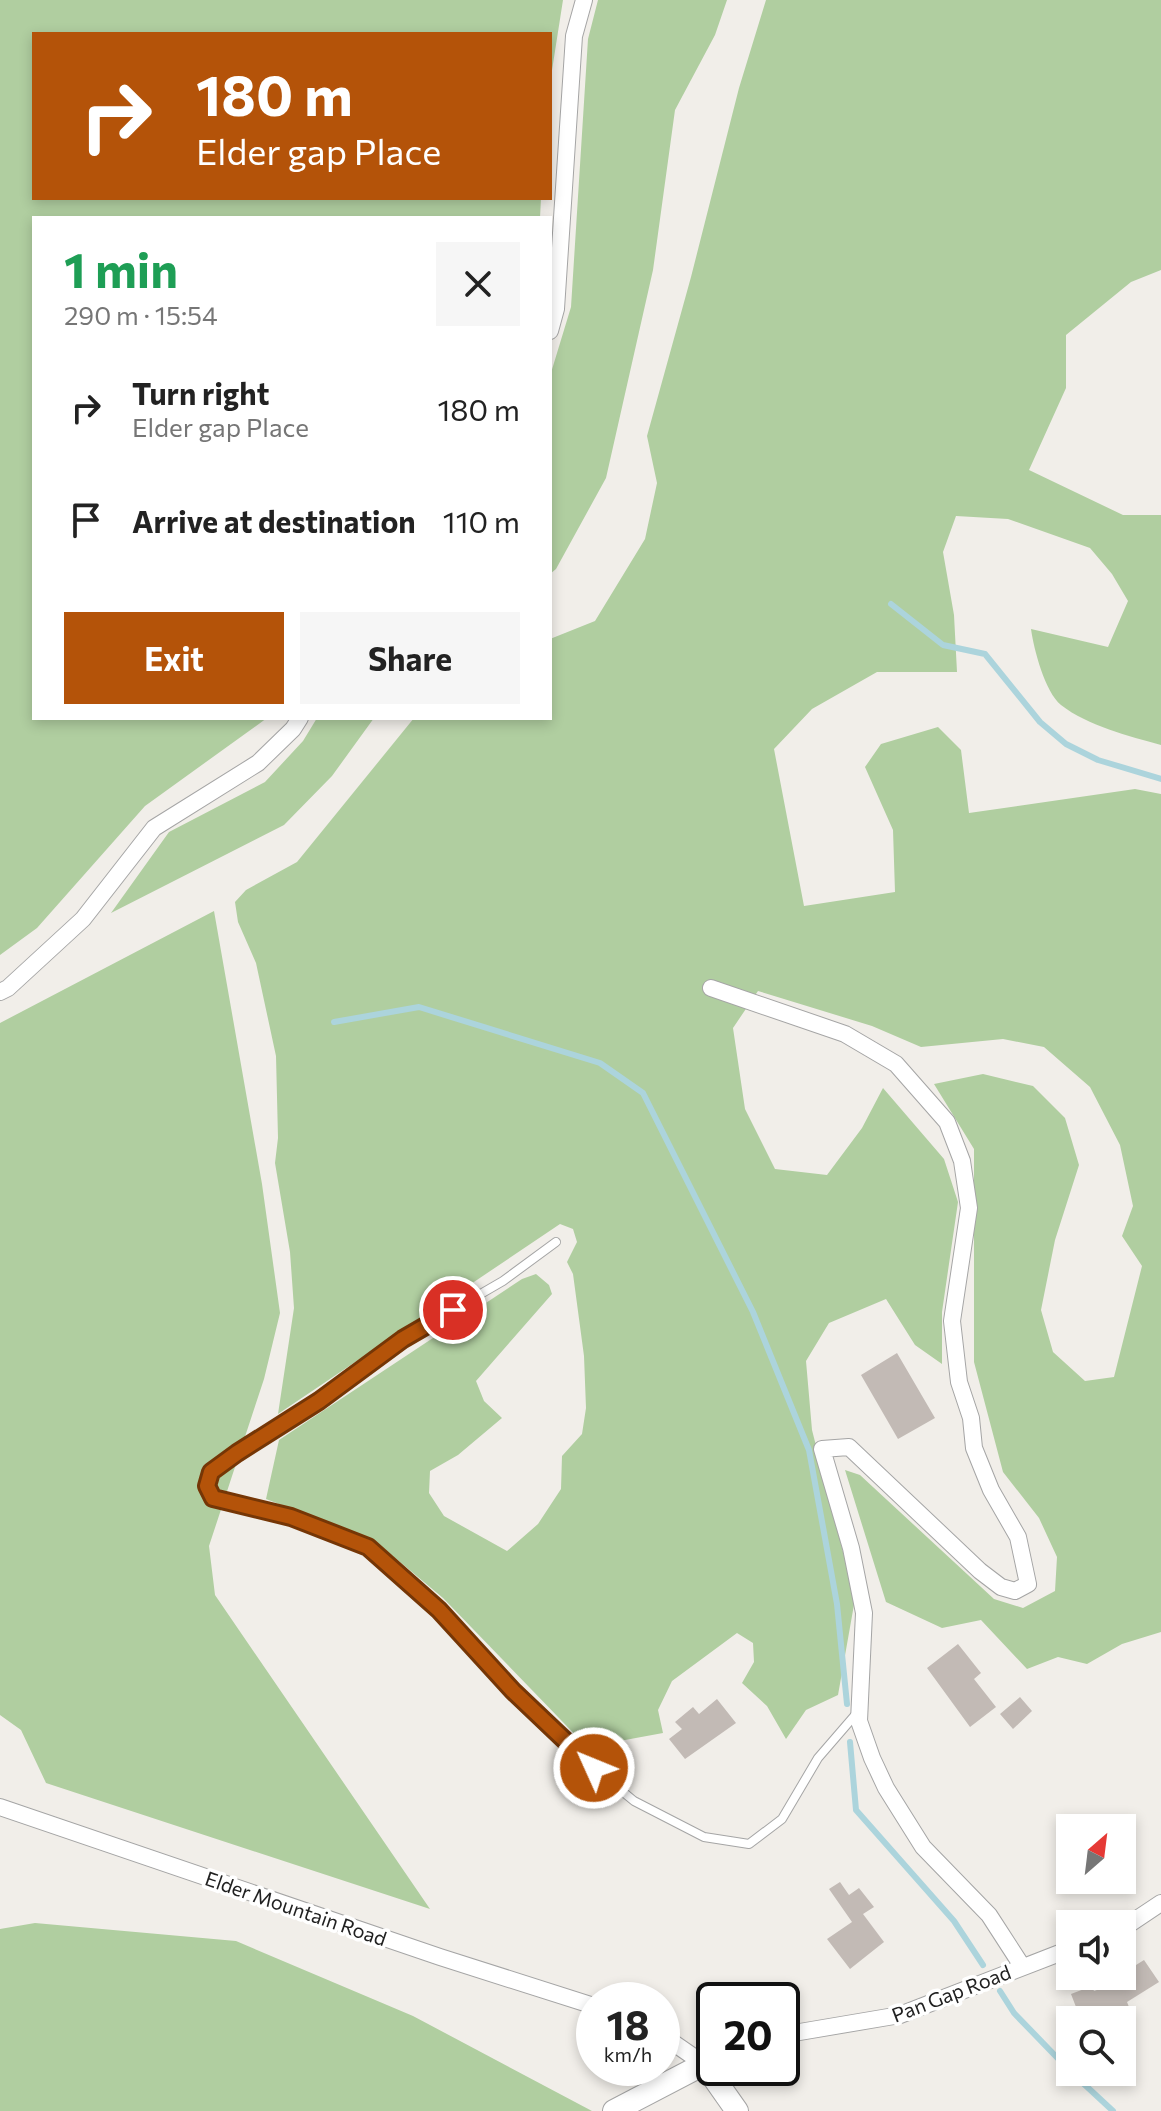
<!DOCTYPE html>
<html lang="en">
<head>
<meta charset="utf-8">
<style>
  :root { --surface:#fff; --page:#f6f6f6; --text:#222; --muted:#767676; --accent:#b45309 }
  body { margin:0; font-family:Commissioner,sans-serif; background:var(--page); color:var(--text); height:100vh; display:flex; flex-direction:column; font-size:30px; white-space:nowrap }
  * { box-sizing:border-box; margin:0 }
  p { font-size:26px; color:var(--muted) }
  .icon { flex:none; width:44px; height:44px; fill:none; stroke:currentColor; stroke-width:2; stroke-linecap:round; stroke-linejoin:round }
  .map { position:relative; flex:1; overflow:hidden }
  .drawer { position:absolute; left:32px; top:216px; width:520px; height:504px; display:flex; flex-direction:column; background:var(--surface); border-radius:0px; box-shadow:0 4px 12px #0003 }
  .drawer>* { flex:none }
  .guide { position:absolute; left:32px; top:32px; width:520px; height:168px; border-radius:0px; box-shadow:0 4px 12px #0003; background:#b45309; color:#fff; overflow:hidden }
  .needle { width:52px; rotate:28deg }
  .controls { position:absolute; left:1056px; top:1814px; display:grid; gap:16px }
  .controls a { display:grid; place-items:center; width:80px; height:80px; border-radius:0px; background:var(--surface); box-shadow:0 4px 12px #0003; font-size:40px }
  .speed { position:absolute; left:576px; top:1982px; display:flex; gap:16px; font-size:40px; font-weight:700; text-align:center }
  .speed>* { display:grid; place-content:center; width:104px; height:104px; border-radius:50%; background:var(--surface); box-shadow:0 4px 12px #0003; line-height:1 }
  .speed small { font-size:20px; font-weight:400 }
  .speed .limit { border:4px solid #111; border-radius:12px; background:#fff; color:#111 }
  .pin { position:absolute; display:grid; place-items:center; width:68px; height:68px; color:#fff; margin:-34px; border:4px solid #fff; border-radius:50%; box-shadow:0 2px 8px #0007 }
  .me { position:absolute; width:88px; margin:-44px; rotate:314deg; stroke-linejoin:round; filter:drop-shadow(0 0 6px #0008) }
  .turn { display:flex; align-items:center; gap:28px; height:168px; padding:0 32px; font-size:36px }
  .turn .icon { width:104px; height:104px; stroke-width:2.5 }
  .turn b { display:block; font-size:56px; line-height:68px }
  .round { display:grid; place-items:center; flex:none; width:84px; height:84px; border-radius:0px; background:var(--page) }
  .head { display:flex; align-items:center; justify-content:space-between; height:136px; padding:0 32px }
  h1 { font-size:48px; font-weight:700; line-height:60px; color:#1e9e55 }
  .cta { display:flex; gap:16px; margin-top:auto; padding:16px 32px }
  .cta a { flex:1; height:92px; border-radius:0px; background:var(--accent); color:#fff; font-size:32px; font-weight:700; line-height:92px; text-align:center }
  .cta a+a { background:var(--page); color:var(--text) }
  ul { padding:0; list-style:none }
  li { display:flex; align-items:center; gap:24px; height:112px; padding:0 32px }
  li div { flex:1 }
  li b { display:block; font-size:30px }
  li em { font-style:normal }
  .map>svg:first-child { display:block }
  .forest { fill:#b0cea0 }
  .lines { fill:none; stroke-linecap:round; stroke-linejoin:round }
  .stream { stroke:#acd4dc; stroke-width:6 }
  .building { fill:#c2bab5 }
  .service-casing { stroke:#a5a5a5; stroke-width:10 }
  .minor-casing { stroke:#a5a5a5; stroke-width:18 }
  .tertiary-casing { stroke:#a5a5a5; stroke-width:24 }
  .service { stroke:#fff; stroke-width:8 }
  .minor { stroke:#fff; stroke-width:16 }
  .tertiary { stroke:#fff; stroke-width:22 }
  .route-casing { stroke:#753606; stroke-width:20 }
  .route { stroke:#b45309; stroke-width:14 }
  .labels { text-anchor:middle; dominant-baseline:central; stroke-width:7; stroke-linejoin:round; paint-order:stroke }
  .street-label { font-size:20px; fill:#212121; stroke:#fff }
</style>
</head>
<body>
<div class="map">
<svg width="1161" height="2111" viewBox="0 0 1161 2111">
  <rect width="100%" height="100%" fill="#f1eee9"/>
  <path class="forest" d="M0,0h563l-13,83v-49h-516v164h507l-1,20h-506v500h233l-122,88 -108,122 -37,27z
    M598,0h129l-12,35 -40,75 -22,160 -47,208 -50,91 -6,5v-198l21,-69 17,-268z
    M766,0h395v270l-30,12 -65,53v53l-37,82 94,45h38v230c-32,-9 -73,-19 -100,-40 -16,-13 -27,-55 -30,-76l77,18 20,-46 -16,-27 -22,-26 -82,-29 -52,-3 -13,36 11,63 3,57h-80l-65,37 -38,40 30,157 91,-14 -2,-62 -28,-63 16,-23 57,-17 23,23 8,63 166,-24 26,5v838l-39,12 -35,20 -29,-7 -31,12 -46,-49 -39,8 -56,-26 -41,-132 15,5 134,124 29,9 32,-17 2,-34 -18,-39 -36,-46 -29,-110v-213l-40,-65 49,-10 50,12 32,32 14,47 -24,75 -14,70 12,42 32,29 29,-4 28,-111 -20,-30 11,-30 -13,-61 -30,-58 -46,-40 -41,-8 -82,8 -49,-21 -114,-35 -25,37 12,81 30,60 52,6 35,-47 21,-40 61,71 14,43 -16,110v52l-27,-19 -29,-46 -57,24 -23,38 6,69 43,169 -17,96 -32,15 -20,29 -19,-33 -25,-23 12,-21 -1,-19 -16,-10 -65,48 -14,29 5,23 -76,14 -144,-149 -68,-57 -109,-42 13,-59 243,-161 14,-5 13,11 3,9 -76,87 8,20 18,17 -44,37 -28,16 -1,22 15,23 63,35 31,-27 23,-35 1,-33 20,-22 4,-26 -2,-52 -11,-82 -6,-12 10,-20 -4,-13 -13,-5 -282,190 16,-106 -4,-56 -15,-89 3,-25 -2,-82 -20,-93 -18,-41 -3,-20 11,-12 51,-28 117,-144h136v-79l45,-18 50,-82 12,-56 -10,-47 44,-159 48,-189z
    M317,718h57l-42,58 -48,49 -173,88 58,-81 96,-50 38,-41z
    M214,911l48,273 18,129 -16,66 -55,167 6,49 215,314 -384,-126 -25,-53 -21,-15v-692z
    M35,1923l201,18 177,75 179,95h-592v-182z"/>
  <g class="lines">
    <path class="stream" d="M891,604l52,41 42,9 55,68 26,22 32,16 63,19
      M334,1022l85,-15 181,56 43,30 110,219 56,138 28,154 10,100
      M850,1742l6,68 98,111 29,44
      M1000,1991l14,22 56,58
      M1071,2072l42,39"/>
  </g>
  <path class="building" d="M897,1353l38,65 -37,21 -37,-64z
    M958,1644l23,29 -7,6 22,28 -26,20 -43,-59z
    M1020,1697l12,14 -19,18 -13,-15z
    M717,1699l19,24 -51,36 -16,-20 13,-10 -7,-7 18,-15 6,7z
    M840,1882l9,13 10,-7 15,19 -11,7 21,28 -34,27 -23,-30 25,-17 -23,-33z
    M1144,1960l15,22 -32,20 2,5 -28,13h-20l-10,-26 21,-8 2,5 40,-14 -6,-7z"/>
  <g class="lines">
    <defs>
      <path id="service" d="M556,1242l-53,39 -100,58 -84,62 -82,52 -26,19 -4,14 6,12 78,19 77,30 71,63 74,81 81,77 40,33 70,36 45,7 33,-25 36,-61 38,-44"/>
      <path id="minor" d="M550,331l6,-22 18,-273 10,-36
        M711,988l134,46 51,30 51,58 15,39 7,47 -17,113 7,61 12,36 3,30 17,42 27,47 10,47 -13,7 -14,-4 -21,-16 -131,-124 -27,2 29,99 13,65 -5,108 13,37 14,30 37,59 66,68 33,51
        M0,992l8,-4 75,-69 71,-91 104,-65 35,-34 7,-11
        M0,1807l440,150 154,49
        M1122,1929l39,-26
        M662,2035l42,29 8,-3
        M782,2035l118,-20 170,-66"/>
      <path id="tertiary" d="M614,2111l90,-47 33,47"/>
    </defs>
    <use href="#service" class="service-casing"/>
    <use href="#minor" class="minor-casing"/>
    <use href="#tertiary" class="tertiary-casing"/>
    <use href="#service" class="service"/>
    <use href="#minor" class="minor"/>
    <use href="#tertiary" class="tertiary"/>
  </g>
  <g class="lines">
    <defs>
      <path id="route" d="M453,1310l-50,29 -84,62 -82,52 -26,19 -4,14 6,12 78,19 77,30 71,63 74,81 81,77"/>
    </defs>
    <use href="#route" class="route-casing"/>
    <use href="#route" class="route"/>
  </g>
  <g class="labels">
    <g class="street-label">
      <text transform="translate(296 1908) rotate(19)">Elder Mountain Road</text>
      <text transform="translate(951 1993) rotate(-21)">Pan Gap Road</text>
    </g>
  </g>
</svg>
<div class="controls">
<a><svg class="needle" viewBox="-14 -14 28 28"><path d="M0-13l5 13h-10z" fill="#e53935"/><path d="M0 13l5-13h-10z" fill="#767676"/></svg></a>
<a><svg class="icon" aria-label="sound" viewBox="0 0 24 24"><path d="M4 9h4l5-4v14l-5-4H4zM17 9q2 3 0 6"/></svg></a>
<a><svg class="icon" aria-label="search" viewBox="0 0 24 24"><circle cx="10" cy="10" r="6"/><path d="M15 15l6 6"/></svg></a>
</div>
<div class="speed"><div>18<small>km/h</small></div><div class="limit">20</div></div>
<div class="pin" style="left:453px;top:1310px;background:#d93025"><svg class="icon" aria-label="arrive" viewBox="0 0 24 24"><path d="M6 21V4h12l-3 4 3 4H6"/></svg></div>
<svg class="me" style="left:594px;top:1768px" viewBox="-20 -20 40 40"><circle r="17" fill="#b45309" stroke="#fff" stroke-width="3"/><path d="M0-11L8 9 0 5-8 9z" fill="#fff"/></svg>
<div class="guide">
<div class="turn"><svg class="icon" aria-label="right" viewBox="0 0 24 24"><path d="M7 20v-9h11M14 6l5 5-5 5"/></svg><div><b>180 m</b>Elder gap Place</div></div>
</div>
<section class="drawer">
<div class="head"><div><h1>1 min</h1><p>290 m · 15:54</p></div><a class="round"><svg class="icon" aria-label="close" viewBox="0 0 24 24"><path d="M6 6l12 12M18 6L6 18"/></svg></a></div>
<ul>
<li><svg class="icon" aria-label="right" viewBox="0 0 24 24"><path d="M7 20v-9h11M14 6l5 5-5 5"/></svg><div><b>Turn right</b><p>Elder gap Place</p></div><em>180 m</em></li>
<li><svg class="icon" aria-label="arrive" viewBox="0 0 24 24"><path d="M6 21V4h12l-3 4 3 4H6"/></svg><div><b>Arrive at destination</b></div><em>110 m</em></li>
</ul>
<div class="cta"><a>Exit</a><a>Share</a></div>
</section>
</div>
</body>
</html>
